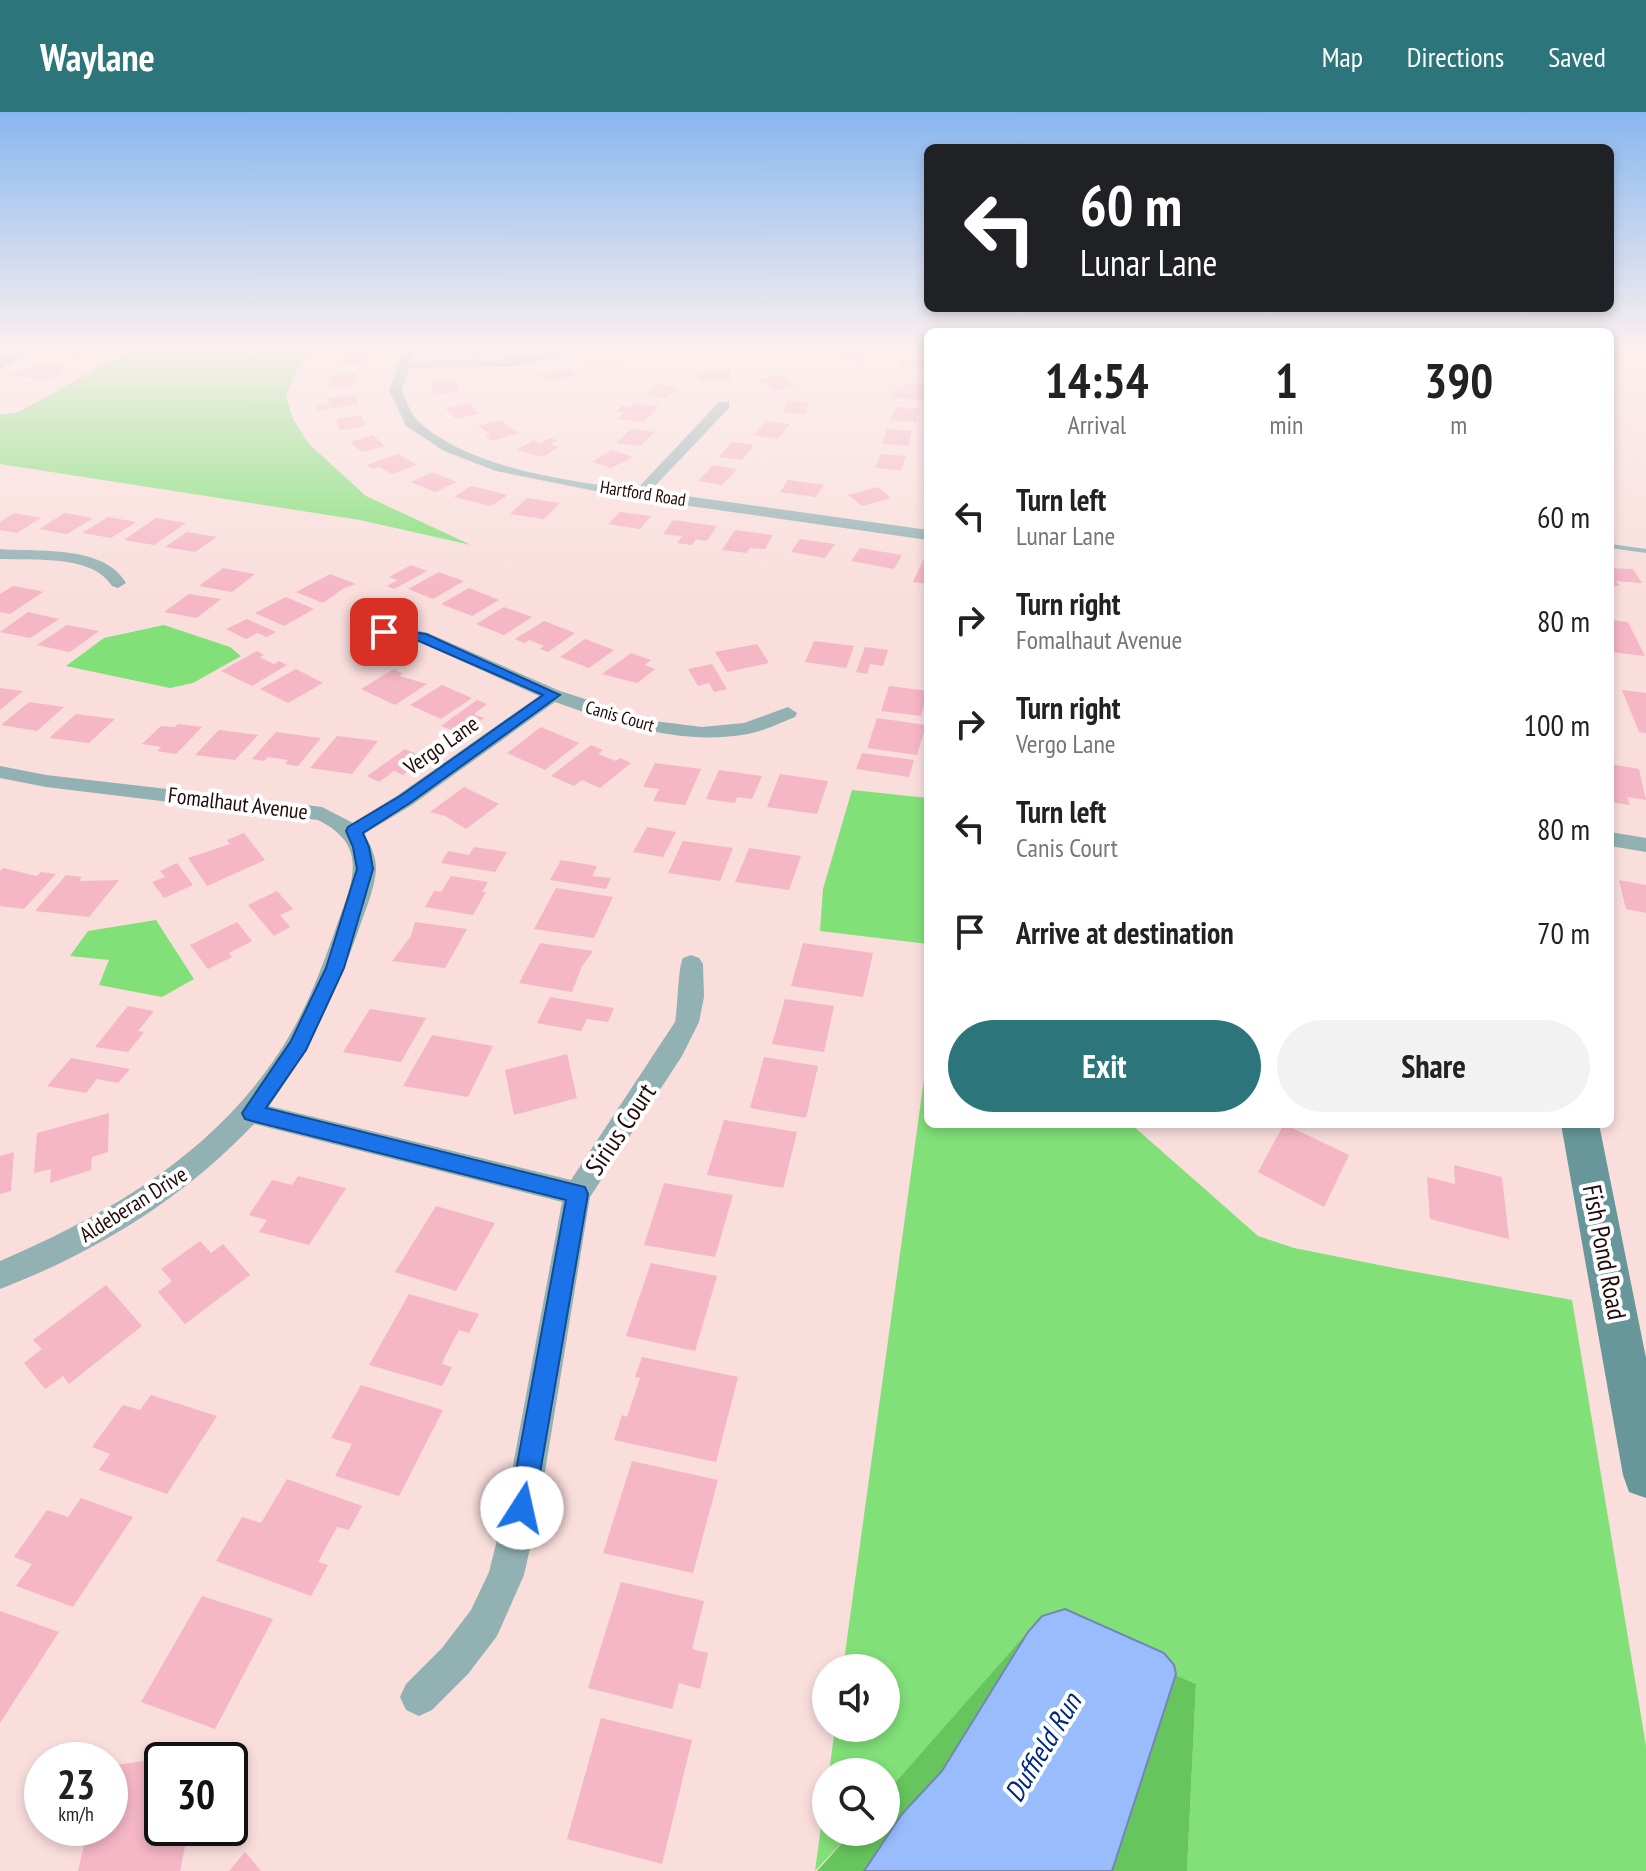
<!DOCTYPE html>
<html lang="en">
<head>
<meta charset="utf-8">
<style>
  :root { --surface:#fff; --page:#f2f2f2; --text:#222; --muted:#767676; --accent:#2c757b }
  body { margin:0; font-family:"PT Sans Narrow",sans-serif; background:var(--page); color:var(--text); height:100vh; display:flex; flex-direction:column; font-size:30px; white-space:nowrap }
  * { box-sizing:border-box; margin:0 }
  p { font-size:26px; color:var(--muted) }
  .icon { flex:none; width:44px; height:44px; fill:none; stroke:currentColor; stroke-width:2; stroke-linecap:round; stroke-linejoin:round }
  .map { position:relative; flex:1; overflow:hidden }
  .drawer { position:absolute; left:924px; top:216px; width:690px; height:800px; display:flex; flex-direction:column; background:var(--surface); border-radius:12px; box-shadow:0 4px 12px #0003 }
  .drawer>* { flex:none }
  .top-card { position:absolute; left:924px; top:32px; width:690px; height:168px; border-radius:12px; box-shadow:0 4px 12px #0003; background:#202124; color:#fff; overflow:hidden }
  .fabs { position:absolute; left:812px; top:1542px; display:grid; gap:16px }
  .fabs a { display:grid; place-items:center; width:88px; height:88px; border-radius:50%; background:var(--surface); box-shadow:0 4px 12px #0003; font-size:40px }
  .speed { position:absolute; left:24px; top:1630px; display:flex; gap:16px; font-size:40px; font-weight:700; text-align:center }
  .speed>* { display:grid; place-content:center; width:104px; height:104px; border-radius:50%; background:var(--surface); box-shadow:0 4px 12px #0003; line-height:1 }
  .speed small { font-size:20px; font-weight:400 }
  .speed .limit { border:4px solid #111; border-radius:12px; background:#fff; color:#111 }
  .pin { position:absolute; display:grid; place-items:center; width:68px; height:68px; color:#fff; margin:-34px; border-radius:16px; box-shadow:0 4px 12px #0006 }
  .me { position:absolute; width:88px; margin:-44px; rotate:10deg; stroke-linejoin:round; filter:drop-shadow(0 0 6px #0008) }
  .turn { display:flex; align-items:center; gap:28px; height:168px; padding:0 24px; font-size:36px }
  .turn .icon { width:104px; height:104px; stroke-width:2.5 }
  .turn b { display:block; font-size:56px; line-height:68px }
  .eta { display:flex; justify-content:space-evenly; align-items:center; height:136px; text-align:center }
  .eta b { font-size:48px; font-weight:700; line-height:56px }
  .primary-button { display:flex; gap:16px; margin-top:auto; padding:16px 24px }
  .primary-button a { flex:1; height:92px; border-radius:48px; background:var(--accent); color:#fff; font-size:32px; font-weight:700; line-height:92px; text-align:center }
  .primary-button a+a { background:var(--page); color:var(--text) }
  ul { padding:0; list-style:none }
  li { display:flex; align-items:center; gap:24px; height:104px; padding:0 24px }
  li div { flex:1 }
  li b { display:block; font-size:30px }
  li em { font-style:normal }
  header { display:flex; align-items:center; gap:48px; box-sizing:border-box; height:112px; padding:0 40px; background:var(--accent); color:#fff }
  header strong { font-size:38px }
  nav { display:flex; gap:44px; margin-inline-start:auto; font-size:28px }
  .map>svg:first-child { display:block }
  .green { fill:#81e078 }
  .forest { fill:#66c55d }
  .water { fill:#98bcfc; stroke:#7487b4; stroke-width:2 }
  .building { fill:#f5b6c6 }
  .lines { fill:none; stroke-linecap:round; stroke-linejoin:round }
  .lane { fill:#92b1b3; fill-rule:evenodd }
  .street { fill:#92b1b3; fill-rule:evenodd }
  .secondary { fill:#67979a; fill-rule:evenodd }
  .route { fill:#1a73e8; stroke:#114b97; stroke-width:2 }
  .labels { text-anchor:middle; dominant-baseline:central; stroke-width:8; stroke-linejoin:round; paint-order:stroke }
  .far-street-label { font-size:18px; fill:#210c0b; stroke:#fff }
  .street-label { font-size:22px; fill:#210c0b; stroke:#fff }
  .near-street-label { font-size:26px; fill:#210c0b; stroke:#fff }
  .near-water-label { font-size:28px; font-style:italic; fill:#002983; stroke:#fff }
</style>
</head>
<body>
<header>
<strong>Waylane</strong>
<nav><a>Map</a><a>Directions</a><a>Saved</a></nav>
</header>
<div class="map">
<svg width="1646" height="1759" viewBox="0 0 1646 1759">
  <rect width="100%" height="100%" fill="#f9dedc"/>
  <path class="green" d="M134,236h181l-19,24 -10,24 7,23 16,25 57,52 105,49 -111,-25 -360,-56v-49l19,-3z
    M164,513l66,22 11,9 -48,27 -23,5 -104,-22 38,-28z
    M852,678l76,8v146l-108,-13 3,-42z
    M156,808l38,59 -32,18 -63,-12 10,-25 -39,-4 18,-25z
    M928,938v74h203l127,112 36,12 100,20 178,32 74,446v125h-459l9,-187 -153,-68 -157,177v-21h-57l6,-44h51v-60h-43z
    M826,1678v42h26l-37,39z"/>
  <path class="forest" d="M1042,1504l154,68 -9,187h-370l35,-39h34v-39z"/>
  <path class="water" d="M1065,1497l99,44 10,12 2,9 -64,197h-248l38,-57 40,-43 86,-139 14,-16z"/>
  <path class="building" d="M57,236h22l20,1 -18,11 -34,-3 9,-5h-6z
    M789,236h29l-9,11 -18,-1 3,-4 -9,-1z
    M840,239l29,3 -7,9 -29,-4z
    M347,242h23l-8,11h-24z
    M607,244l16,7 -24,8 -16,-6z
    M905,246l23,2v10l-28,-3z
    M36,252l14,1 20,2 -19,12 -43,-3z
    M567,256l11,6 -29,8 -11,-7z
    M730,259v10h-32l1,-9z
    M357,261l-4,12 -26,2 4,-12z
    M779,263l16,11 -21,5 -16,-11z
    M455,266l4,14 -26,3 -2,-13z
    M906,271l22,1 -2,16 -35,-2 2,-8 11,1z
    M659,272l20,4 -14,10 -21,-4z
    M355,282l3,10 -41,7 -1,-5 14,-2 -2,-6z
    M786,289l22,1 -2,12 -22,-1z
    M469,290l11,12 -24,5 -11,-11z
    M634,291l25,3 -15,16 -27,-3 6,-6 -8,-1 6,-6 9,1z
    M896,295l24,2 -4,13 -26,-2z
    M361,303l5,11 -26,4 -4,-11z
    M500,308l19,13 -27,8 -7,-5 5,-2 -11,-8z
    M766,309l24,3 -12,15 -24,-4z
    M631,317l24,3 -15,14 -24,-3z
    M887,317l25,2 -4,15 -26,-2z
    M373,323l12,11 -23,6 -12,-10z
    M549,326l9,2 -7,4 8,3 -17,10 -25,-7 16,-10 8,3z
    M731,330l23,3 -12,15 -23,-3z
    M612,338l21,7 -22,11 -19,-6z
    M398,342l19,11 -25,9 -13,-7 -5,2 -7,-4z
    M881,342l25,2 -5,14 -26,-2z
    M713,353l24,4 -15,16 -24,-4z
    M432,360l25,10 -22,10 -24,-10z
    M788,368l36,5 -8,12 -36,-5z
    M471,374l37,9 -17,11 -37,-9z
    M878,375l13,11 -29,8 -14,-11z
    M527,386l33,5 -16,16 -34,-5z
    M620,400l31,4 -11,13 -32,-5z
    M14,401l27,5 -24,15 -17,-3v-8z
    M65,401l28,5 -26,16 -28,-5z
    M108,405l28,5 -25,16 -29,-5z
    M156,406l30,5 -32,22 -30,-5z
    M673,408l44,6 -10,15 -11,-2 -4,6 -15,-2 5,-7 -19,-2z
    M735,418l38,5 -8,14 -15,-1 -3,5 -25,-3z
    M187,420l30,5 -22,15 -30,-5z
    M800,427l35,5 -10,14 -34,-6z
    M860,436l42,7 -8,14 -43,-8z
    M924,446l4,1v25l-15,-2z
    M411,453l16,6 -33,18 -7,-3 11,-6 -9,-3z
    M223,456l32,6 -23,18 -33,-6z
    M1610,456l23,1 9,14 -26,-2 4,5h-10z
    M439,460l25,9 -31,18 -25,-10z
    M330,462l26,10 -12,4 -21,15 -27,-11z
    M13,474l22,4 8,2 -33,22 -10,-2v-18z
    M469,476l30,12 -27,16 -31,-12z
    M189,482l32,5 -24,19 -33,-6z
    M286,485l28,12 -30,17 -29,-13z
    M504,495l28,10 -28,18 -28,-11z
    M28,500l31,7 -29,19 -30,-6z
    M247,507l29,13 -9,5 -10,-4 -11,6 -20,-10z
    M1610,508l18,2 17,34 -34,-4z
    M544,509l31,12 -27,19 -8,-3 4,-3 -15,-6 -5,3 -9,-4z
    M67,513l32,6 -29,21 -33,-7z
    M585,527l29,11 -25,18 -29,-11z
    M814,529l40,5 -8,22 -41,-6z
    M757,532l12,19 -42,9 -12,-20z
    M865,535l23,3 -5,16 -13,-2 -3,10 -11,-2z
    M257,539l7,4 -4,2 14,7 5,-3 8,4 -35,21 -31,-15z
    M631,541l20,7 -6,5 10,4 -18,14 -35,-9z
    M712,552l15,25 -13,3 -5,-9 -11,3 -10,-17z
    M296,557l27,14 -35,20 -28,-14z
    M394,557l9,5 -4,2 28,8 -32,21 -34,-16z
    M442,573l30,13 -31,21 -31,-14z
    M889,574l39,5 -7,25 -40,-5z
    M0,576l23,3 -23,19z
    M1622,578l24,3v40l-7,-1z
    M477,588l10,4 -13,10 10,4 -22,16 -21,-8z
    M29,590l35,5 -27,24 -36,-6z
    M76,602l39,5 -26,24 -40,-5z
    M877,606l49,7 -9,30 -50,-7z
    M178,612l24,3 -26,27 -19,-3 4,-4 -19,-3 19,-18 14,1z
    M541,615l38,16 -34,27 -38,-17z
    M219,618l39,5 -23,25 -40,-5z
    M276,620l45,6 -23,28 -13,-2 3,-4 -20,-3 -4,4 -12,-2z
    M337,624l41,5 -26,33 -42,-6z
    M591,633l12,5 -5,4 18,7 4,-3 11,5 -31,25 -18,-8 -8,6 -23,-10z
    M405,637l21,9 -23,17 -9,-4 -15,11 -12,-6z
    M862,641l52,7 -5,17 -53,-8z
    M655,651l46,6 -16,36 -32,-4 6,-12 -16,-2z
    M1610,652l29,5 7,31 -19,-3 3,8 -20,-3z
    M719,658l43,6 -10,23 -15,-2 -2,6 -29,-4z
    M780,662l48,7 -11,33 -50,-7z
    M464,675l35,17 -33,25 -21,-13 -15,-4z
    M647,715l29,5 -13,25 -30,-5z
    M244,721l21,27 -58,26 -19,-28 42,-14 -3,-4z
    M683,729l50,7 -13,33 -52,-8z
    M474,735l33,5 -12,20 -54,-9 7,-12 21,4z
    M749,736l52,8 -12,34 -54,-8z
    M561,748l36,6 -5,10 19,2 -5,11 -56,-9z
    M177,751l16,22 -29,13 -12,-16 13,-5 -5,-6z
    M3,756l29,7 5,1 4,-4 15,2 -32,35 -24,-3v-35z
    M66,763l16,2 -3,4 40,-1 -30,37 -54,-6z
    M451,764l37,6 -6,10h4l-13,23 -48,-8 9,-16 7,1z
    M1619,768l27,5v28l-20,-4z
    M556,776l57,9 -19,41 -60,-9z
    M277,779l16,18 -13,6 10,12 -16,9 -26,-31z
    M237,810l15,19 -23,12 3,4 -24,12 -18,-24z
    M415,810l52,7 -22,39 -53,-7 19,-25z
    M540,831l53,8 -11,15 -10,26 -53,-9z
    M803,831l70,10 -10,44 -72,-11z
    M550,885l64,11 -6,14 -21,-3 -6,12 -44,-8z
    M785,887l49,7 -10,46 -52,-8z
    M128,894l26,5 -16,20 6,1 -16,20 -33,-5z
    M370,897l56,9 -25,44 -58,-10z
    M432,923l61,11 -25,51 -65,-11z
    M567,942l10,44 -63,17 -9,-45z
    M764,945l54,9 -12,52 -56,-10z
    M71,946l59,11 -12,14 -21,-4 -11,14 -39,-7z
    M109,1001l-1,39 -16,5 -1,13 -41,13 1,-14 -17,4 3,-40z
    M724,1008l73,12 -14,56 -76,-13z
    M1284,1012l65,31 -25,52 -66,-35z
    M14,1040l-3,39 -11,3v-38z
    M1454,1053l48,12 7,62 -79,-20 -3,-42 28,7z
    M298,1064l48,12 -37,57 -50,-13 8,-12 -18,-5 23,-35 20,5z
    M664,1071l69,12 -18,62 -71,-12z
    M436,1094l59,17 -39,68 -61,-19z
    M200,1129l11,12 12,-9 27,31 -65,49 -27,-32 14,-11 -11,-12z
    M651,1151l66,13 -22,75 -69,-15z
    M106,1173l36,41 -73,58 -6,-8 -18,13 -21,-26 18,-14 -9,-9z
    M409,1182l70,20 -10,19 -10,-3 -14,26 -3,8 10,3 -10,19 -73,-21z
    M642,1245l96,20 -22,85 -102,-22 8,-25 5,2 13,-39 -5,-1z
    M361,1273l82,25 -44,86 -64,-20 17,-32 -21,-6z
    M151,1283l66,21 -50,78 -68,-24 11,-16 -18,-7 31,-42 17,5z
    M632,1349l86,19 -25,93 -90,-20z
    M287,1367l75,27 -13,24 -12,-3 -19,35 10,3 -17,31 -95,-35 26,-44 19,6z
    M81,1386l52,19 -60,90 -57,-21 16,-22 -18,-7 33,-47 21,7z
    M621,1470l83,19 -12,48 16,4 -8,36 -21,-6 -7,26 -84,-21z
    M202,1484l71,23 -58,110 -74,-27z
    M0,1499l59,21 -59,91z
    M601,1606l91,22 -30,124 -95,-25z
    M204,1640l-1,8h-41v68h17l-4,16 11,-2 -6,29h-102l10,-43h22v-62z
    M245,1740l16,19h-32z"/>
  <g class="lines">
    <path class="lane" d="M1610,432l36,5v4l-36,-5z"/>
    <path class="street" d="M23,236h14l-37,21v-9z
      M404,236h12l-5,13 106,-3 52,-10h22l-74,18 -108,2 -7,22c4,10 9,25 17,32 52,47 150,59 217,68l83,-88h10v6l-79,83 278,39v10l-308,-44 -124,-25 -52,-20 -38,-25 -17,-36 8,-22 -3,-3 5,-3z
      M0,437c39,3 105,-4 126,34l-8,5 -6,-2c-20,-32 -77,-25 -112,-27z
      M367,516h37l24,5 132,58 94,30 48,6 42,-4 44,-16 9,6 -2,4c-15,6 -31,14 -47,17 -66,12 -132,-10 -193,-32l-143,103 -48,29c7,11 12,23 12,35 -1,18 -9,37 -15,54 -23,67 -51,126 -92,183l302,74 104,-158c3,-16 3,-55 8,-64l8,-3 8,3 4,6 1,33 -5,25 -17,34 -92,141 -51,311 -15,67 -27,61 -29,38 -36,36 -13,6 -13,-6 -6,-13 6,-13 36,-36 29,-38 18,-38 16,-64 57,-306 -308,-78c-71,75 -158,128 -254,165v-28c109,-47 211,-106 278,-207 27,-40 44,-86 60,-132 16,-44 30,-77 -20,-102l-272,-33 -46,-9v-12l46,9 276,32 31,16 45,-28 141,-99 -122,-55 -56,-4 -3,-4z
      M1610,720l36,6v14l-36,-6z"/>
    <path class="secondary" d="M1561,1012h38l47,234v140l-17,-6 -6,-17z"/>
  </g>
  <linearGradient id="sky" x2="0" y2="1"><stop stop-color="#88b7f0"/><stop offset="0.49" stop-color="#fcf0ef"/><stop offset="1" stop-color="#fcf0ef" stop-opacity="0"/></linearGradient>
  <rect width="1646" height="482" fill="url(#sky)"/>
  <path class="route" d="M384,516l42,6 134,61 -150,108 -47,30 6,14 4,22 -29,99 -38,82 -40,58 319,79 3,7 -54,314 -3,9 -9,3 -9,-3 -4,-9 57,-308 -314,-79 -7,-2 -3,-6 49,-72 35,-73 31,-99 -4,-22 -7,-16 2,-4 52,-31 143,-101 -124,-54 -39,-6v-5z"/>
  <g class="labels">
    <g class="far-street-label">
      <text transform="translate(643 381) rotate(9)">Hartford Road</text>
      <text transform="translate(620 604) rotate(16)">Canis Court</text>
    </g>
    <g class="street-label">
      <text transform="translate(441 633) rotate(-35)">Vergo Lane</text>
      <text transform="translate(238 691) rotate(7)">Fomalhaut Avenue</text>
      <text transform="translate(133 1092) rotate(-32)">Aldeberan Drive</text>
    </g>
    <g class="near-street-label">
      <text transform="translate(620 1017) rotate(-56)">Sirius Court</text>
      <text transform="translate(1605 1140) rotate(79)">Fish Pond Road</text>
    </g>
    <g class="near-water-label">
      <text transform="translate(1042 1635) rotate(-59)">Duffield Run</text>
    </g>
  </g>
</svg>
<div class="fabs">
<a><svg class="icon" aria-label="sound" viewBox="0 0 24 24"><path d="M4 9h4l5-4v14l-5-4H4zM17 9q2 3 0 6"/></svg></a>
<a><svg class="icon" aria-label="search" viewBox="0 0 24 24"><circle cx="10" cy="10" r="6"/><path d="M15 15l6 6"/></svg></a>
</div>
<div class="speed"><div>23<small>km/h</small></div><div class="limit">30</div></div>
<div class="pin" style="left:384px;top:520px;background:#d93025"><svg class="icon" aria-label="arrive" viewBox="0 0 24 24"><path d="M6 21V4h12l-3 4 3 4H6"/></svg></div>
<svg class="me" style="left:522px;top:1396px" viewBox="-20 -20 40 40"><circle r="19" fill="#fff"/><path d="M0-13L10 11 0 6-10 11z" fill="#1a73e8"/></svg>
<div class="top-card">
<div class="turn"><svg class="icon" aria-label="left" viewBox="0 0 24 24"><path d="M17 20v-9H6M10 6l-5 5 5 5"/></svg><div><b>60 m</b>Lunar Lane</div></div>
</div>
<section class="drawer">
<div class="eta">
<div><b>14:54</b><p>Arrival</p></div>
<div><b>1</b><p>min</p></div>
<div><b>390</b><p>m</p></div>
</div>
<ul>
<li><svg class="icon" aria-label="left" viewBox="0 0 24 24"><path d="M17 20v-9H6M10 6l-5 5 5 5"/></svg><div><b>Turn left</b><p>Lunar Lane</p></div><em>60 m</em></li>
<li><svg class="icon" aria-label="right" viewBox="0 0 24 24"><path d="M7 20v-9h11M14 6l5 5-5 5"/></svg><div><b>Turn right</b><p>Fomalhaut Avenue</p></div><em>80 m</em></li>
<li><svg class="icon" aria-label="right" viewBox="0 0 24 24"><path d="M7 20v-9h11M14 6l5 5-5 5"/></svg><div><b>Turn right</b><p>Vergo Lane</p></div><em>100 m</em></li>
<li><svg class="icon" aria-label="left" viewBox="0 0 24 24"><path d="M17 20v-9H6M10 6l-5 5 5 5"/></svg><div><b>Turn left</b><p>Canis Court</p></div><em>80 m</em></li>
<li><svg class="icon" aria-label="arrive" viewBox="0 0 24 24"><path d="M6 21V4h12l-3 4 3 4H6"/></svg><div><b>Arrive at destination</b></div><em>70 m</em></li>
</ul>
<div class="primary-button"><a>Exit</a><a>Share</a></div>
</section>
</div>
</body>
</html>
